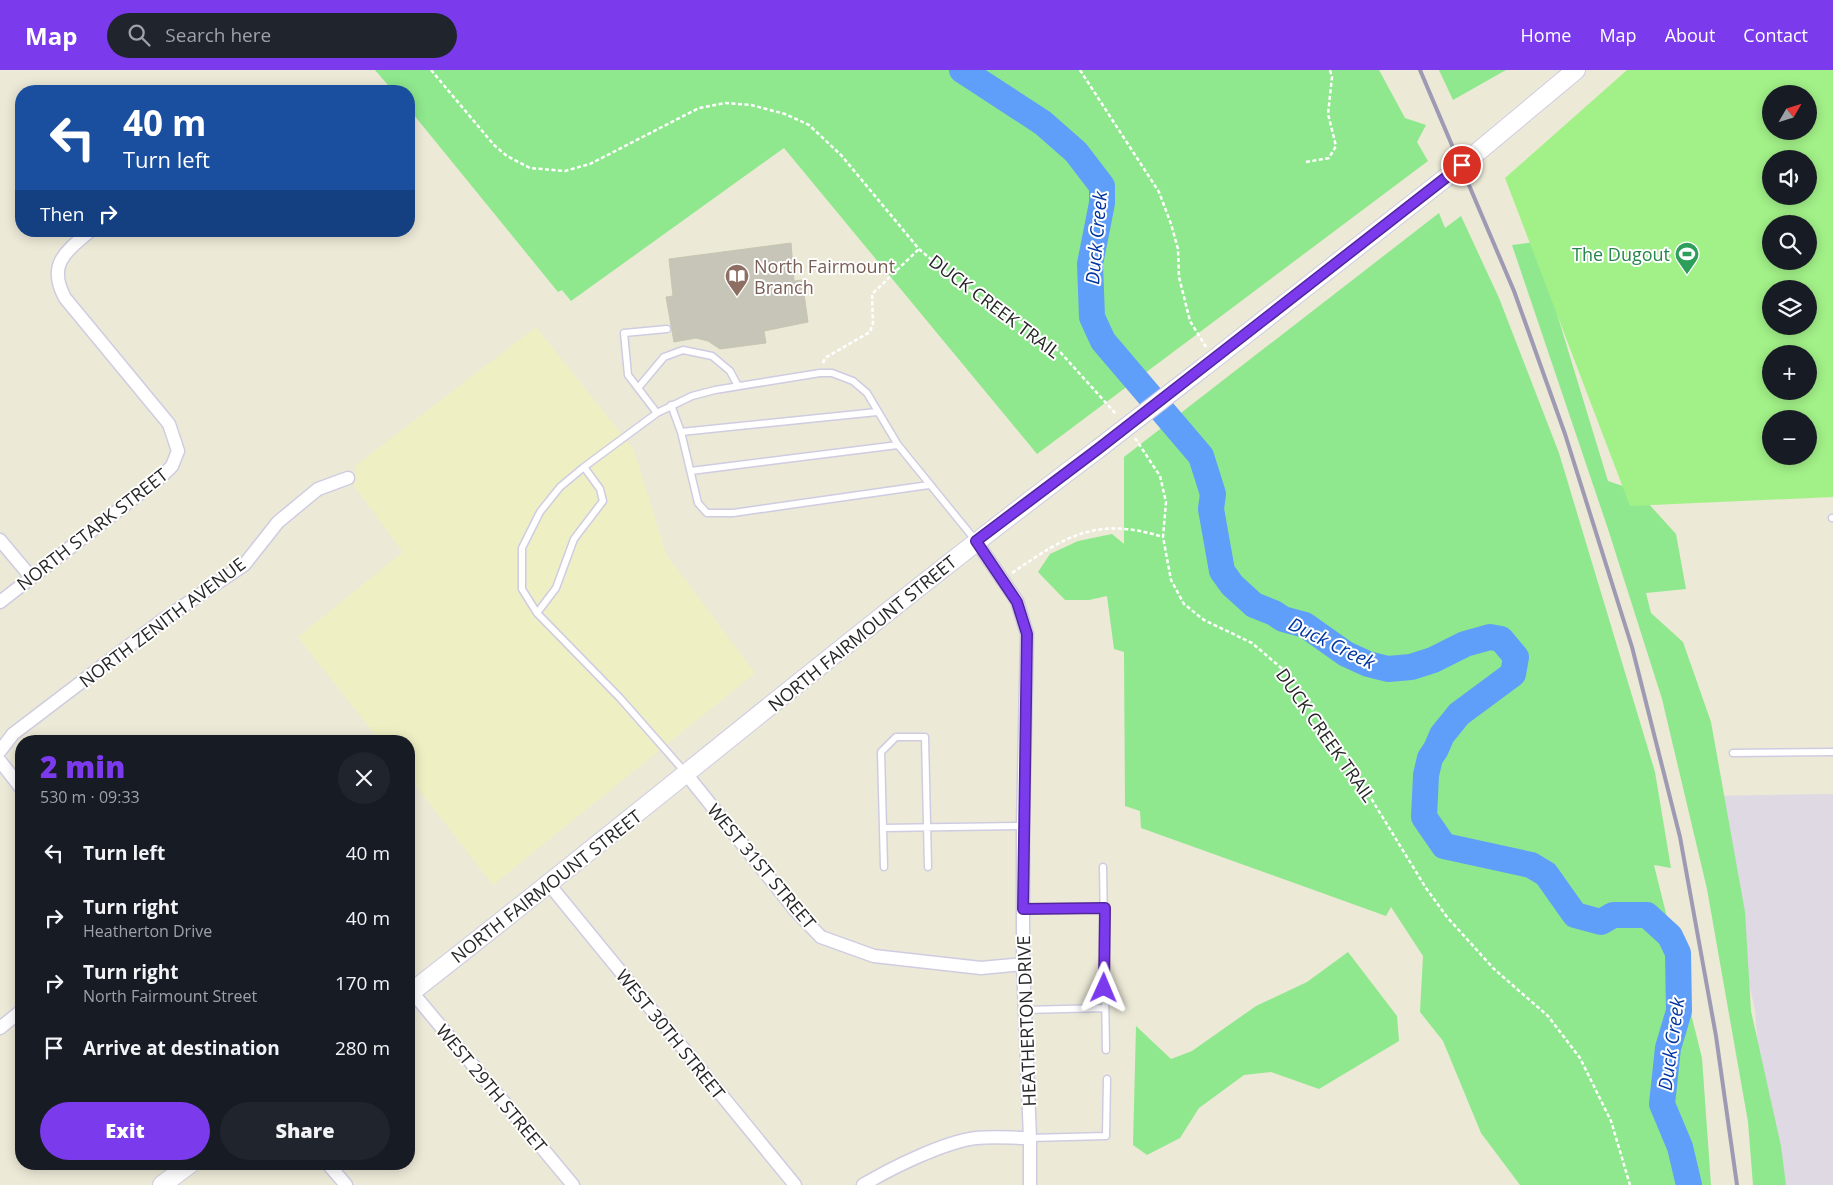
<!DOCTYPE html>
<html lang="en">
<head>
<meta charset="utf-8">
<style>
  :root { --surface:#171b24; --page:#20242c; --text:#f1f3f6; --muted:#9ea1a6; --accent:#7c3aed }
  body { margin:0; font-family:"Open Sans",sans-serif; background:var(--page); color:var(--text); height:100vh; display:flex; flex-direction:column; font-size:19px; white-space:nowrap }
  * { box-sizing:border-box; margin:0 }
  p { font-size:16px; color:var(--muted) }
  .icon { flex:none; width:28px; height:28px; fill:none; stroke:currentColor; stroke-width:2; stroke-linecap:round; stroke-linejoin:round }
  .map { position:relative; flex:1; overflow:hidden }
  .sheet { position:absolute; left:15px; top:665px; width:400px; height:435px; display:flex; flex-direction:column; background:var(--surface); border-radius:20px; box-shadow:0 2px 12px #0003 }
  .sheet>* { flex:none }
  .hud { position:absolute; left:15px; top:15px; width:400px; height:152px; border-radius:20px; box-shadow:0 2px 12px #0003; background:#1a4fa0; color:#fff; overflow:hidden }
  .needle { width:32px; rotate:51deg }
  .controls { position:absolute; left:1762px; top:15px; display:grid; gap:10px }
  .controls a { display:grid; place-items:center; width:55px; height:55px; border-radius:50%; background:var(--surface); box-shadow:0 2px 12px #0003; font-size:25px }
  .pin { position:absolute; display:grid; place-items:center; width:42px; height:42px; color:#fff; margin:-21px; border:2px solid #fff; border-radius:50%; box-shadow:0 1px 5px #0007 }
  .me { position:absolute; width:55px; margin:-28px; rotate:1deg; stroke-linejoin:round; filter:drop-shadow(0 0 4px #0008) }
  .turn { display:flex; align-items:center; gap:18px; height:105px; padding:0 25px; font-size:22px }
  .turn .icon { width:65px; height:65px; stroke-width:2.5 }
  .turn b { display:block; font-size:35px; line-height:42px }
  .then { display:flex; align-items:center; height:48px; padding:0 25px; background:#0003; gap:10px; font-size:19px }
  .round { display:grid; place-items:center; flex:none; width:52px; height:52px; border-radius:26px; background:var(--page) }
  .head { display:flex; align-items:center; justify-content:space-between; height:85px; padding:0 25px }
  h1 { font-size:30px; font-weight:800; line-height:38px; color:var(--accent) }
  .primary-button { display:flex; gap:10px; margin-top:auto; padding:10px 25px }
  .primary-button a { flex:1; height:58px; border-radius:30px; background:var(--accent); color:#fff; font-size:20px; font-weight:800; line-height:58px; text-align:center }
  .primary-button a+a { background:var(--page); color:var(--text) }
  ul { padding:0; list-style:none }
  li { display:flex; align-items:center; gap:15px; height:65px; padding:0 25px }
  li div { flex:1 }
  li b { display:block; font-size:19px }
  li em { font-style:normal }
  header { display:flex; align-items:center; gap:30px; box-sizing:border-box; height:70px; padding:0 25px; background:var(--accent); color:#fff }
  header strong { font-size:24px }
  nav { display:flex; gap:28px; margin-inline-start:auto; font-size:18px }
  .search { width:350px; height:45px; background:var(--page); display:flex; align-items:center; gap:12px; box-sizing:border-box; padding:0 18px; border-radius:28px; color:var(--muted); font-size:19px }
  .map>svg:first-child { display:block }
  .industrial { fill:#dfd9e3 }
  .education { fill:#efefc4 }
  .green { fill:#8fe88d }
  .pitch { fill:#a2f188; fill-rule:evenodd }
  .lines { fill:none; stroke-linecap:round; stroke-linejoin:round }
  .river { stroke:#5f9ef9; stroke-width:26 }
  .building { fill:#c6c5b7; stroke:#c6c6b1 }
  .lane-casing { stroke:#cfcce2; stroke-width:9 }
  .street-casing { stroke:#cfcce2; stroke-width:15 }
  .secondary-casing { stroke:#cfcce2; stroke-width:20 }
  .path { stroke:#fff; stroke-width:2.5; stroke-dasharray:4 2.5; stroke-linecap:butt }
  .lane { stroke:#fff; stroke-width:6 }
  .street { stroke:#fff; stroke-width:12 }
  .secondary { stroke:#fff; stroke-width:18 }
  .rail { stroke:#9e9ab4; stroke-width:4 }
  .secondary-bridge-casing { stroke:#cfcce2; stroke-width:20; stroke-linecap:butt }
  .secondary-bridge { stroke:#fff; stroke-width:18 }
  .route-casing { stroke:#51269a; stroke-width:12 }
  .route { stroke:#7c3aed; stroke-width:9 }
  .labels { text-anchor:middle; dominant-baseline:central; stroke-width:4; stroke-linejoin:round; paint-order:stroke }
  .leisure-label { font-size:18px; fill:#27864d; stroke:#fff; text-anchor:end }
  .education-label { font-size:18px; fill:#785e54; stroke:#fff; text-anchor:start }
  .street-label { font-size:18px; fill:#272727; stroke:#fff }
  .water-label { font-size:19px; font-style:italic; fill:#0236a0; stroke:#fff }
</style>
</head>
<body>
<header>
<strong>Map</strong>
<div class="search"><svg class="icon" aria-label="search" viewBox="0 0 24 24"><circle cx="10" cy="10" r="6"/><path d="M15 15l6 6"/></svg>Search here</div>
<nav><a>Home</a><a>Map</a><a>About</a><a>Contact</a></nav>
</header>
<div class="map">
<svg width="1833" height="1115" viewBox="0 0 1833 1115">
  <rect width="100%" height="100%" fill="#ece9d7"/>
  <path class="industrial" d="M1833,724v391h-65l-13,-175 -49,-214z"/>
  <path class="education" d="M536,257l98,123 32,104 89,119 -262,212 -84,-108v-36h-29l-82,-104 105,-85 -49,-66 1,-20z"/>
  <path class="green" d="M375,0h1004l26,48 21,7 -9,17 11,19 -391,293 -253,-306 -213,153 -9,-11 -4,2 -149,-183v-18h-16z
    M1439,0h67l-53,30z
    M1439,143l6,15 16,-12 38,82 60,155 96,319 16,96 -17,-3 48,193 9,127h-191l-39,-52 -38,-92 -23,-29 3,-56 -32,-49 -5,9 -245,-88 -1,-17 -15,-5 -1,-154 -10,-3 -7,-53 -18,4h-24l-27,-28 12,-18 28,-13 34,-7 12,10v-87z
    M1535,172l73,239 29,10 39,43 10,55 -40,4 5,20 32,29 28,80 34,190 6,99 30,135 5,39h-33l-5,-63 -41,-233 -45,-190 -54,-170 -96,-284z
    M1348,882l49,64 2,25 -80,48 -48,-17 -27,3 -45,33 -19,30 -33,17 -14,-10 3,-119 35,33 21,-8 64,-45 51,-24z"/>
  <path class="pitch" d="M1627,0h206v427l-203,9 -125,-328zM1771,24h38v37h-38zM1771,89h38v37h-38zM1771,154h38v37h-38zM1771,219h38v37h-38zM1771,284h38v37h-38zM1771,349h38v37h-38z"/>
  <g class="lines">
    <path class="river" d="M962,0l81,53 33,29 26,34v17l-12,61 2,53 11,24 98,115 12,38 -2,15 11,62 10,14 22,20 20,8 9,6 22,6 41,29 22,10 20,5 23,-2 22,-7 32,-16 25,-7 11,2 15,18 -3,17 -54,40 -17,21 -6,14 -6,9 -4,17 -2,42 20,29 87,19 15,9 29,41 26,7 12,-7h34l23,21 8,17 1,58 -11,37 -6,56 18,43 9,38"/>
  </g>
  <path class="building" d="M791,173l3,38 8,-1 6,42 -44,9 2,12 -46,6 -12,-8 -12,-3 -22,4 -8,-45 7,-1 -4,-37z"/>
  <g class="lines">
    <defs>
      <path id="lane" d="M638,318l26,-31 19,-7 29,6 18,15 8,15
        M671,335l10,27 196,-20
        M657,343l-29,-38 -4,-42 43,-4
        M681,362l17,71 9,10h26l196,-28
        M691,401l207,-26
        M1832,448h1
        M537,543l19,-25 18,-49 29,-38 -3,-12 -16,-22
        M1733,683l100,-1
        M685,702l-65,-74 -83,-85 -15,-24v-41l18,-36 20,-25 24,-20 73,-54 35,-17 23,-6 105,-17h12l21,8 14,12 31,52 78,96
        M883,758l140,-2
        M884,797l-3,-115 15,-15h29l3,130
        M1103,797l3,183
        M1023,839l82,-1
        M1025,940l79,-2
        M1030,1068l76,-2 1,-57"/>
      <path id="street" d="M0,470l31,37
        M976,471l41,60 10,33 -4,192v138l7,174v47
        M0,532l161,-125 11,-11 6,-15 -9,-27 -104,-126c-18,-33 0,-46 25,-67
        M0,681l13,-17 151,-115 80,-54 34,-43 40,-33 30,-11
        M0,691l21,27
        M687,705l109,136 25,26 53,19 107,12 42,-4
        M548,813l247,302
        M412,922l161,193
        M0,958l21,-17
        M328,1094l18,21
        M863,1115c28,-17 81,-43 113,-47 18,-2 37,0 54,0"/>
      <path id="secondary" d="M1204,297l258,-202 114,-95
        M409,924c231,-180 455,-369 689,-545
        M162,1115l28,-21"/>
    </defs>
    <use href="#lane" class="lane-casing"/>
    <use href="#street" class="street-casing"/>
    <use href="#secondary" class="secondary-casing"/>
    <path class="path" d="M431,0l63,75 13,11 23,12 35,3 25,-7 109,-56 26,-5 26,2 34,9 24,11 32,30 78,94 41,35 74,47 27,22 55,61
      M1080,0l79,122 12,32 7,25 1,28 11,44 16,26
      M1306,92l23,-4 7,-12 -8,-32 4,-37 -2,-7
      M823,293l2,-5 45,-26 3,-9 -1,-29 47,-45
      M1135,368l25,38 6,26 -3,35 8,43 13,24 20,16 48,23 34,29 56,79 84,137 21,29 47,52 54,47 32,42 31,63 19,64
      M1012,503c54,-37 84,-57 151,-36"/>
    <use href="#lane" class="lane"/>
    <use href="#street" class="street"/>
    <use href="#secondary" class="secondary"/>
    <path class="rail" d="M1420,0l94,221 51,143 67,213 48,190 36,199 21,149"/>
    <defs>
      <path id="secondary-bridge" d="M1098,379l106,-82"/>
    </defs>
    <use href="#secondary-bridge" class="secondary-bridge-casing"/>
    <use href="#secondary-bridge" class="secondary-bridge"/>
  </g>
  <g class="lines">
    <defs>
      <path id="route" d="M1104,918l1,-80 -82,1 4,-275 -10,-32 -41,-61 122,-92 364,-284"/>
    </defs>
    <use href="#route" class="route-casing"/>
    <use href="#route" class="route"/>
  </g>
  <defs>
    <symbol id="stadium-pin" viewBox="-11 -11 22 30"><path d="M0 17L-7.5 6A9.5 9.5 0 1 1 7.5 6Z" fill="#2e9e5b" stroke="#fff"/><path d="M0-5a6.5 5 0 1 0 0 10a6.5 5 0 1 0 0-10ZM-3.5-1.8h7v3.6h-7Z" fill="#fff"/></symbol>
    <symbol id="library-pin" viewBox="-11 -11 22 30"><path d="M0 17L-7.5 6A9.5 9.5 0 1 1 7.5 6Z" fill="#8d6e63" stroke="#fff"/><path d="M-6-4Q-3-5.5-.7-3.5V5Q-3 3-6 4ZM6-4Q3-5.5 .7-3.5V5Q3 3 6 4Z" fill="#fff"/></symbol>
  </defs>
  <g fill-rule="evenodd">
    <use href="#stadium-pin" x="1673" y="170" width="28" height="38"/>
    <use href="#library-pin" x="723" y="192" width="28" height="38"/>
  </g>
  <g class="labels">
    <g class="leisure-label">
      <text x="1670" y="184">The Dugout</text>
    </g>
    <g class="education-label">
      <text x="754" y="196">North Fairmount<tspan x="754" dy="21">Branch</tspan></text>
    </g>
    <g class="street-label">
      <text transform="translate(995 236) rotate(37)">DUCK CREEK TRAIL</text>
      <text transform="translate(92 459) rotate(-38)">NORTH STARK STREET</text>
      <text transform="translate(162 552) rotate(-37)">NORTH ZENITH AVENUE</text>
      <text transform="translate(862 563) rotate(-39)">NORTH FAIRMOUNT STREET</text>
      <text transform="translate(1326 665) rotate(55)">DUCK CREEK TRAIL</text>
      <text transform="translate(762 796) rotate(50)">WEST 31ST STREET</text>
      <text transform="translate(546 816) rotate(-38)">NORTH FAIRMOUNT STREET</text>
      <text transform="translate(1026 951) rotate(-92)">HEATHERTON DRIVE</text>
      <text transform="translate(671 964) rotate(51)">WEST 30TH STREET</text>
      <text transform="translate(492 1018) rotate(50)">WEST 29TH STREET</text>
    </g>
    <g class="water-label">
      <text transform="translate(1096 168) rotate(-85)">Duck Creek</text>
      <text transform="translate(1332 573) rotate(26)">Duck Creek</text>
      <text transform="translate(1671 974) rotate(-82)">Duck Creek</text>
    </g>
  </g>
</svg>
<div class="controls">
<a><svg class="needle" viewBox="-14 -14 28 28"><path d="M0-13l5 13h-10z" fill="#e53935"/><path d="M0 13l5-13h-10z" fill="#9ea1a6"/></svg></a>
<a><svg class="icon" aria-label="sound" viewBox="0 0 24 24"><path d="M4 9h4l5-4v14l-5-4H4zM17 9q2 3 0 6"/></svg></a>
<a><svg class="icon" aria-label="search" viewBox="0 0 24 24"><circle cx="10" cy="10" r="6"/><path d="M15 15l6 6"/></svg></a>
<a><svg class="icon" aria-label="layers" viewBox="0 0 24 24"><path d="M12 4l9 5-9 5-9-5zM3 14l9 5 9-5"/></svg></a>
<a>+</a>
<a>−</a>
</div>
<div class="pin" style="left:1462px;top:95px;background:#d93025"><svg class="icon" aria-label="arrive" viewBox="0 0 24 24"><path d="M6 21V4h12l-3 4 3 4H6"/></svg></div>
<svg class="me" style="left:1104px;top:918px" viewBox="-20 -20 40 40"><path d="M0-17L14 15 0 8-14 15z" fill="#7c3aed" stroke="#fff" stroke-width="4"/></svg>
<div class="hud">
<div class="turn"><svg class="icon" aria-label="left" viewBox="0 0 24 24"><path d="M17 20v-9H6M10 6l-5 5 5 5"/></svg><div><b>40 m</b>Turn left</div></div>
<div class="then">Then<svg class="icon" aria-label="right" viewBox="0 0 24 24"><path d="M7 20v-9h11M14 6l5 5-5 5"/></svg></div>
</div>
<section class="sheet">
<div class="head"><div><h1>2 min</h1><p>530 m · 09:33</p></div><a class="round"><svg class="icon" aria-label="close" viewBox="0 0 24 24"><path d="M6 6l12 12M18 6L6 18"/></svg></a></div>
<ul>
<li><svg class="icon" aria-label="left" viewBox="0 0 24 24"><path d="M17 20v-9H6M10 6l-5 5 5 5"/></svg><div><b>Turn left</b></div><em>40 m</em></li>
<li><svg class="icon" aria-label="right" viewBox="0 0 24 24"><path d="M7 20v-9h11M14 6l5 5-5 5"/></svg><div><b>Turn right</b><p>Heatherton Drive</p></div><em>40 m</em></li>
<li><svg class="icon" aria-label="right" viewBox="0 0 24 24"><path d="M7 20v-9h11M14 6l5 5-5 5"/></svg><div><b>Turn right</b><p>North Fairmount Street</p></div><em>170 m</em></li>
<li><svg class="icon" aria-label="arrive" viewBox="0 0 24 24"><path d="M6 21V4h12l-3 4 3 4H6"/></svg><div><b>Arrive at destination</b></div><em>280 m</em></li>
</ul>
<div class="primary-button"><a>Exit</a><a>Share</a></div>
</section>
</div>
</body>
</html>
